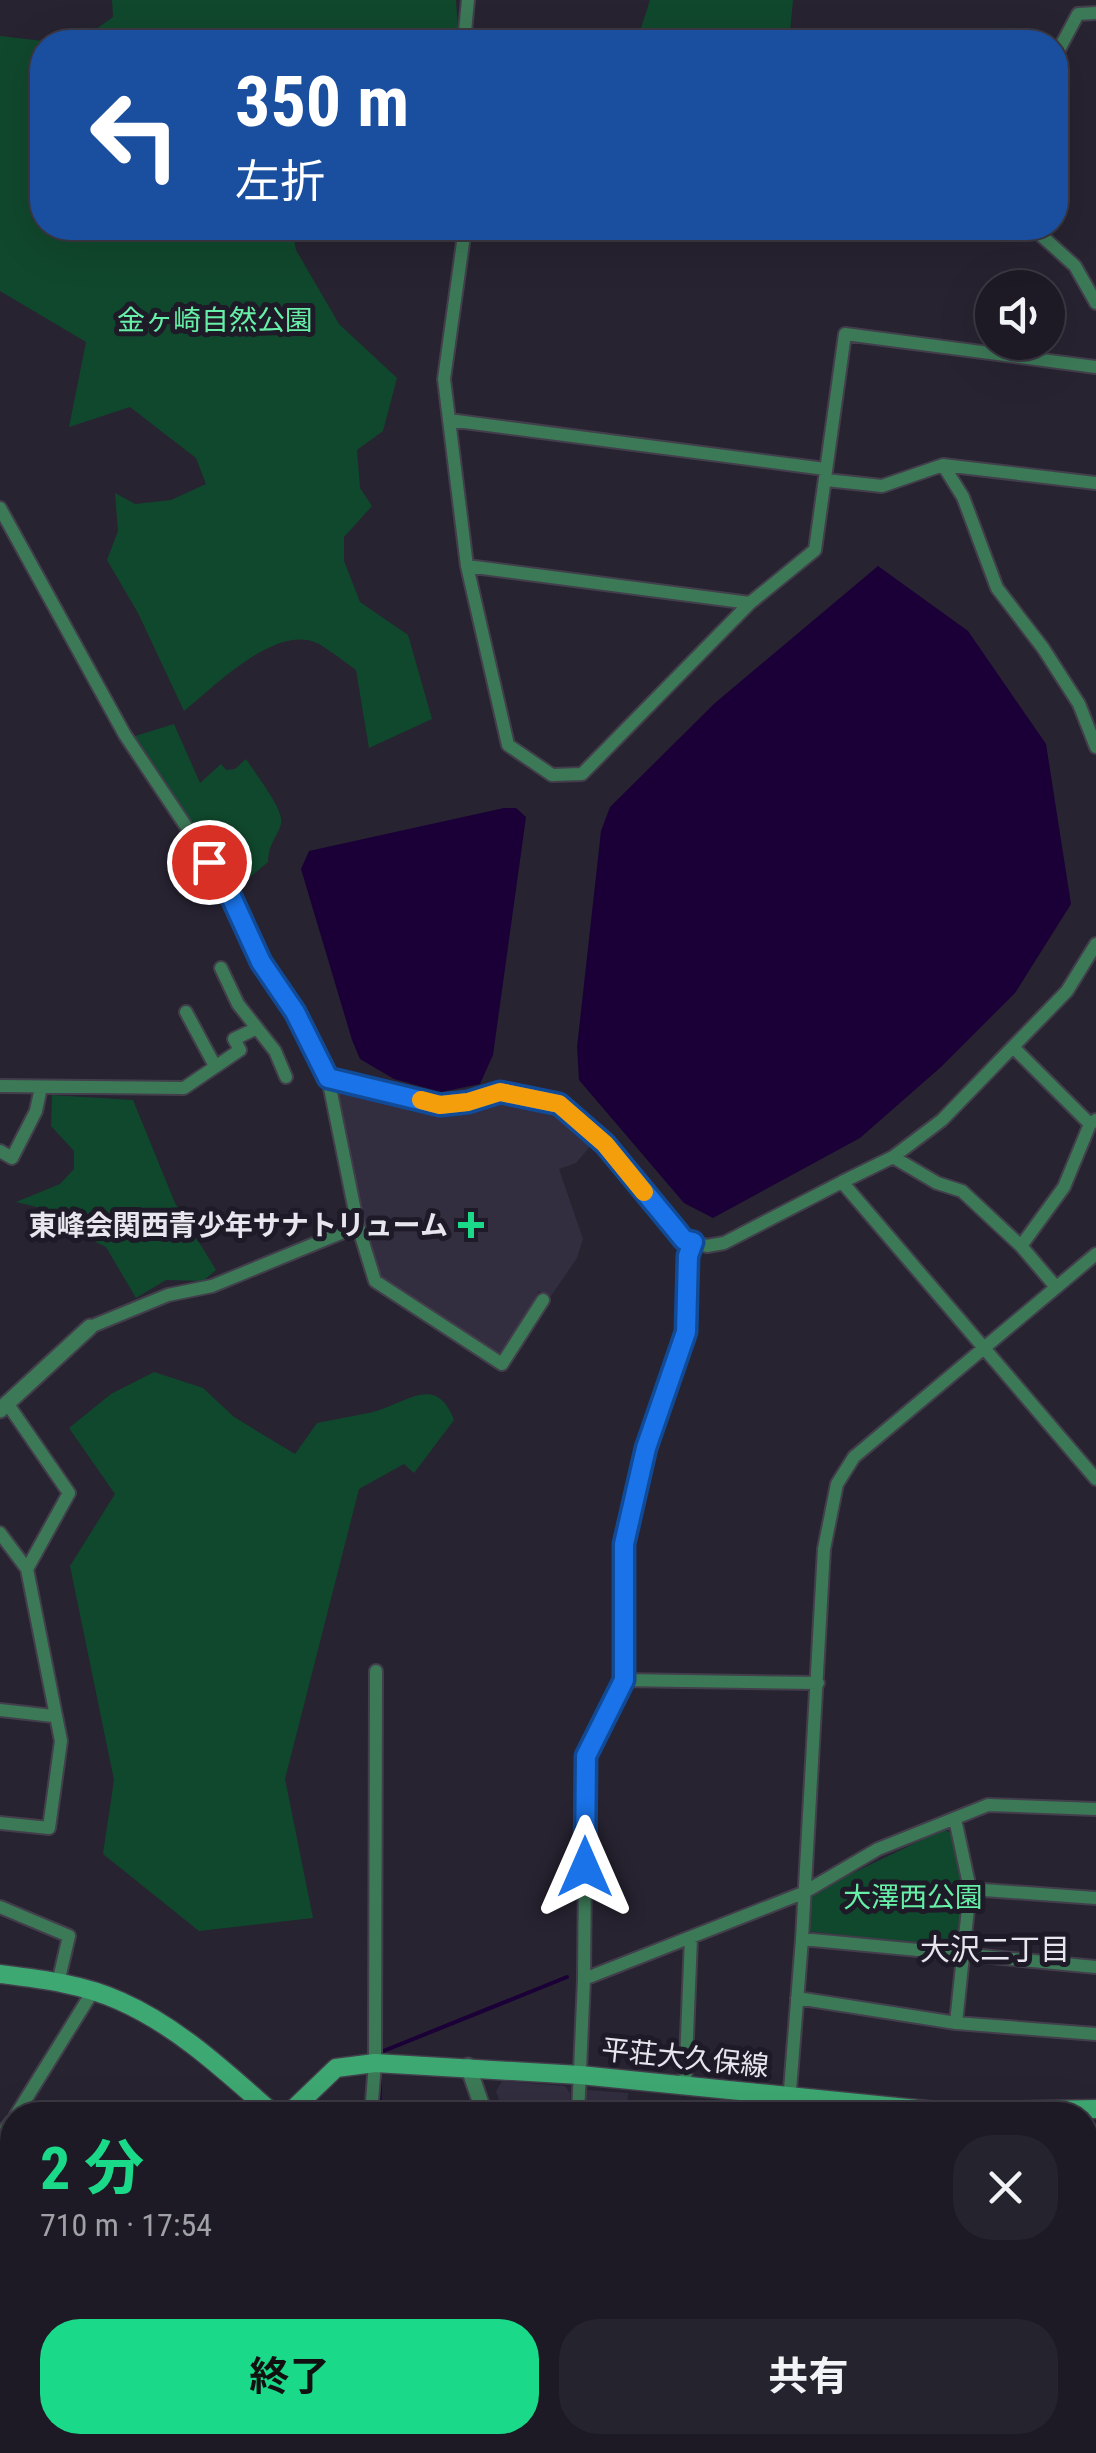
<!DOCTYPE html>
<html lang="ja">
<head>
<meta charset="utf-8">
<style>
  :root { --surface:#1d1a25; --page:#25232d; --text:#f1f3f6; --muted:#a0a1a7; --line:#3b3842; --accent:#1ad988 }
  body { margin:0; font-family:"Roboto Condensed","Noto Sans JP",sans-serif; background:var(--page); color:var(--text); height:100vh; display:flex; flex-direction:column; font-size:38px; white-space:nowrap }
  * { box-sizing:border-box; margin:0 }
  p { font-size:32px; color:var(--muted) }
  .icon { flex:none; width:55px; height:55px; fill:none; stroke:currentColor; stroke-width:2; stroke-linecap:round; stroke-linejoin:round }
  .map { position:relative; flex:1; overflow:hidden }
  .drawer { position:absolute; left:0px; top:2102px; width:1098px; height:352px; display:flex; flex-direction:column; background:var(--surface); border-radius:40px 40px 0 0; box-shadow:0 10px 40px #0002,0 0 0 2px var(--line) }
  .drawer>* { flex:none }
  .guide { position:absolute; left:30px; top:30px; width:1038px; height:210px; border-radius:40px; box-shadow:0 10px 40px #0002,0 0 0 2px var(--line); background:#1a4fa0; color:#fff; overflow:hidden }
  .tools { position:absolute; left:975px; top:270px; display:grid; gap:20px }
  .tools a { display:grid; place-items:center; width:90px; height:90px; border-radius:50%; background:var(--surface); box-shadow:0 10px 40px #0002,0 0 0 2px var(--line); font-size:50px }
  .pin { position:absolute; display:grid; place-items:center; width:85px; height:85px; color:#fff; margin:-42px; border:5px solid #fff; border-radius:50%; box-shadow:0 2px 10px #0007 }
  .me { position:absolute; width:110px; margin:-55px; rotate:0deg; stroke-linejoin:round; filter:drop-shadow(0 0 8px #0008) }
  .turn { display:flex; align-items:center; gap:35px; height:210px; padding:0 40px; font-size:45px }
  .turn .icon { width:130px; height:130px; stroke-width:2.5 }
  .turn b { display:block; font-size:70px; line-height:85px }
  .round { display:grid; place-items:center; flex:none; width:105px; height:105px; border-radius:40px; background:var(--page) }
  .headline { display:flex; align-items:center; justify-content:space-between; height:170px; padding:0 40px }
  h1 { font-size:60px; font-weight:700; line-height:75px; color:var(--accent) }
  .primary-button { display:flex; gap:20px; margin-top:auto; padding:20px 40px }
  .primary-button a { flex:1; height:115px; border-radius:40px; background:var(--accent); color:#111; font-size:40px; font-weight:700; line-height:115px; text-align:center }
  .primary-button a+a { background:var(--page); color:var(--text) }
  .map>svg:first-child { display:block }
  .built { fill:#332d40 }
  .green { fill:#10482d }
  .water { fill:#1a0037 }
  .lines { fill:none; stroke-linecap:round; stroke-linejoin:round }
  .stream { stroke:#1a0037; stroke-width:4 }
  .minor-casing { stroke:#423e4b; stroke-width:16 }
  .tertiary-casing { stroke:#423e4b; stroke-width:19 }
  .secondary-casing { stroke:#423e4b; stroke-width:21 }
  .minor { stroke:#3c7957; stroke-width:12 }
  .tertiary { stroke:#3c7957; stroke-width:15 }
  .secondary { stroke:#3ea872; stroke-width:18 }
  .route-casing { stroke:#114b97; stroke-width:25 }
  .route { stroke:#1a73e8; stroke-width:18 }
  .slow { stroke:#f59e0b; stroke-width:18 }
  .poi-dot { fill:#1ad988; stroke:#1e1a27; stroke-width:4 }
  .labels { text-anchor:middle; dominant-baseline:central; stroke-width:10; stroke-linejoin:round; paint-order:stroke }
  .park-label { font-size:28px; fill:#66efa7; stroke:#1e1a27 }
  .poi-label { font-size:28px; font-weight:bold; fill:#e7e5ee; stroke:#1e1a27; text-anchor:end }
  .street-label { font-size:28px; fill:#e7e5ee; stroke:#1e1a27 }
  .neighbourhood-label { font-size:30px; fill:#e7e5ee; stroke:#1e1a27 }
</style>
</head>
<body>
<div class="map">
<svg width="1096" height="2453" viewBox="0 0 1096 2453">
  <rect width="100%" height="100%" fill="#272331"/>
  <path class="built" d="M348,1088l99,22 53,-14 56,10 38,36 -18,21 -17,6 24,70 -6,19 -28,41 -10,-8 -35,61 -7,1 -118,-75 -29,-98 -17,-89z
    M502,2081l63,5 5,7v22h-66l-8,-24z
    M587,2090l41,3 -1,22h-43l-1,-21z
    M1085,2390l11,20v43h-310l18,-11h281z"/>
  <path class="green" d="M112,0h344l3,42h-381l35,-25z
    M650,0h143l-4,42h-142l-6,-14z
    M0,36l52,6h-10v186h250l4,22 43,74 58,54 -14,53 -26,19 3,38 12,18 -28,31v24l16,41 48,33 24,84 -63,29 -13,-78c-13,-9 -26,-20 -39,-27 -42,-19 -103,44 -133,68l-46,-98 -31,-53 11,-29 -3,-38 20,11 36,-4 35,-16 -10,-26 -66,-51 -61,20 17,-85 -86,-51z
    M174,724l26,59 21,-19 5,6 9,-1 11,-10c8,13 39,51 35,65 -5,16 -12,18 -13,38l-31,26 -105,-151z
    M52,1095l81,5 42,103 41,67 -13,11 -37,-1 -30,18 -30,-51 -47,-23 -18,-16 -25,-6 44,-18 14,-15v-18l-23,-25z
    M154,1372l49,16 31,29 61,37 22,-31c19,-4 38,-7 56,-11 34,-9 63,-39 81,8l-40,53 -10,-9 -45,25 -74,290 28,139 -114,13 -96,-77 11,-74 -44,-214 45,-72 -46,-66 42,-34z
    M944,1829l8,5 11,59 -5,49 -7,6 -142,-17 2,-34 7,-7z
    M12,2271v76l-12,2v-75z"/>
  <path class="water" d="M878,566l90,65 78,113 25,160 -56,89 -74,74 -81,71 -147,80 -29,-15 -105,-123 -2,-33 24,-216 9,-24 105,-104z
    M504,808h12l10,9 -33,238 -13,29 -39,8 -47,-13 -34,-20 -8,-19 -51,-171 8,-18z"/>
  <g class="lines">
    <path class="stream" d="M381,2052l186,-75
      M379,2115l1,-35
      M475,2442l5,11"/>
    <defs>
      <path id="minor" d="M464,42l4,-42
        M1055,57l23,-43 18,-1
        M465,228l-21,151 23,187 41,179 44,30 30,-1 168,-171 65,-53 30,-216 251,33
        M1033,228l42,38 21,37
        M449,420l376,49
        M943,465l20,32 34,91 46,60 36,56 17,43
        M826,480l56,6 61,-21 153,18
        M0,508l125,227 103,154 33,74 34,48 33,67 30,148 17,55 127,83 41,-64
        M467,566l283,37
        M221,968l17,36 37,47 11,26
        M186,1012l29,54
        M1015,1049l75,75
        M328,1078l112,27 28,-3 32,-10 59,11 46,41 79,96 23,6 17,-3 118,-61 254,297
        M0,1086l184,2 56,-38 -6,-11 23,-11
        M0,1151l12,7 24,-47 5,-24
        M893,1157l44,26 25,8 59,55
        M842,1182l51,-25 49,-37 125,-129 29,-47
        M1056,1287l-35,-41 43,-59 26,-63 6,-4
        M90,1327l78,-32 44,-9 146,-60
        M0,1533l27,36
        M623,1680l2,-136 21,-96 40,-115 2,-77 5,-14
        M0,1710l53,6
        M955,1819l15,70 -14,134
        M0,1823l49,5 12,-87 -34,-172 42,-76 -62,-90
        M970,1889l126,9
        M0,1907l69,29 -11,47
        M802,1939l294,28
        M584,1979l219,-86 75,-44 110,-44 108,4
        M797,1998l159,25 140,11
        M685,2086l6,-148
        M16,2115l77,-124
        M371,2115l4,-52 1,-392
        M578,2115l6,-136 2,-223 37,-76 195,3
        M788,2115l14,-176 22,-390 13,-65 17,-27 242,-203
        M0,2136l12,-15
        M1085,2182h11
        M0,2208l12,4
        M0,2267l12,-2
        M1085,2330l11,-1
        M0,2354l12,-2
        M1085,2373l11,20
        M0,2437l12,-3
        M100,2442l3,11
        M283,2442l3,11
        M370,2442l2,11
        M531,2442l8,11"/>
      <path id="tertiary" d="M0,1410l90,-83
        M468,2066l17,49
        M190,2442l2,11
        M600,2442l4,11"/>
      <path id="secondary" d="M0,1974c40,5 83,10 120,27 59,26 107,72 155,114
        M287,2115l49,-47 39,-5 205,12 367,37 149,-3"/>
    </defs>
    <use href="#minor" class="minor-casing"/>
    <use href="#tertiary" class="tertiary-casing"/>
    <use href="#secondary" class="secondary-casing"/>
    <use href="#minor" class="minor"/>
    <use href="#tertiary" class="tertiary"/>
    <use href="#secondary" class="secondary"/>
  </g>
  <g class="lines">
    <defs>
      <path id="route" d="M209,862l19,28 33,72 34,50 33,66 112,27 28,-3 32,-10 59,12 46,40 71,86 8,10 9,2 -5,14 -2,76 -40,116 -22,96v136l-38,76 -1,111"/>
    </defs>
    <use href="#route" class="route-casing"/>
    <use href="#route" class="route"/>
    <path class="slow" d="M421,1100l19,5 28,-3 32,-10 59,12 46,40 39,48"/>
  </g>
  <path class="poi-dot" d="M466 1210h10v10h10v10h-10v10h-10v-10h-10v-10h10z"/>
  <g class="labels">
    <g class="park-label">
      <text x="215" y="320">金ヶ崎自然公園</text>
      <text x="913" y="1897">大澤西公園</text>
    </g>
    <g class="poi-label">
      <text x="448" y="1225">東峰会関西青少年サナトリューム</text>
    </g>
    <g class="street-label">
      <text transform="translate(685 2058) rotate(6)">平荘大久保線</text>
    </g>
    <g class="neighbourhood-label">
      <text x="995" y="1949">大沢二丁目</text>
    </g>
  </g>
</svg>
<div class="tools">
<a><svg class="icon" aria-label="sound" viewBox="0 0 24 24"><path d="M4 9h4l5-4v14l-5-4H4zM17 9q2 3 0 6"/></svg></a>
</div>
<div class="pin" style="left:209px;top:862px;background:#d93025"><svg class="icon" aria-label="arrive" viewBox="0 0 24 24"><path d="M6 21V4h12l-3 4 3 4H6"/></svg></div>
<svg class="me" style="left:585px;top:1867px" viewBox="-20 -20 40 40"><path d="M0-17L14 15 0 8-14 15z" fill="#1a73e8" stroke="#fff" stroke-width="4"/></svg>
<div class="guide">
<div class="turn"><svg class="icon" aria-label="left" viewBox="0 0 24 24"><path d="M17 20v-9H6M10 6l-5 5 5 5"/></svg><div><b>350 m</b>左折</div></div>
</div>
<section class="drawer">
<div class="headline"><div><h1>2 分</h1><p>710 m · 17:54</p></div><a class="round"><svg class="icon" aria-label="close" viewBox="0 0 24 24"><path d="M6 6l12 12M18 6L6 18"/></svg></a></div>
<div class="primary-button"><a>終了</a><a>共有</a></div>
</section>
</div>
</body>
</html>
